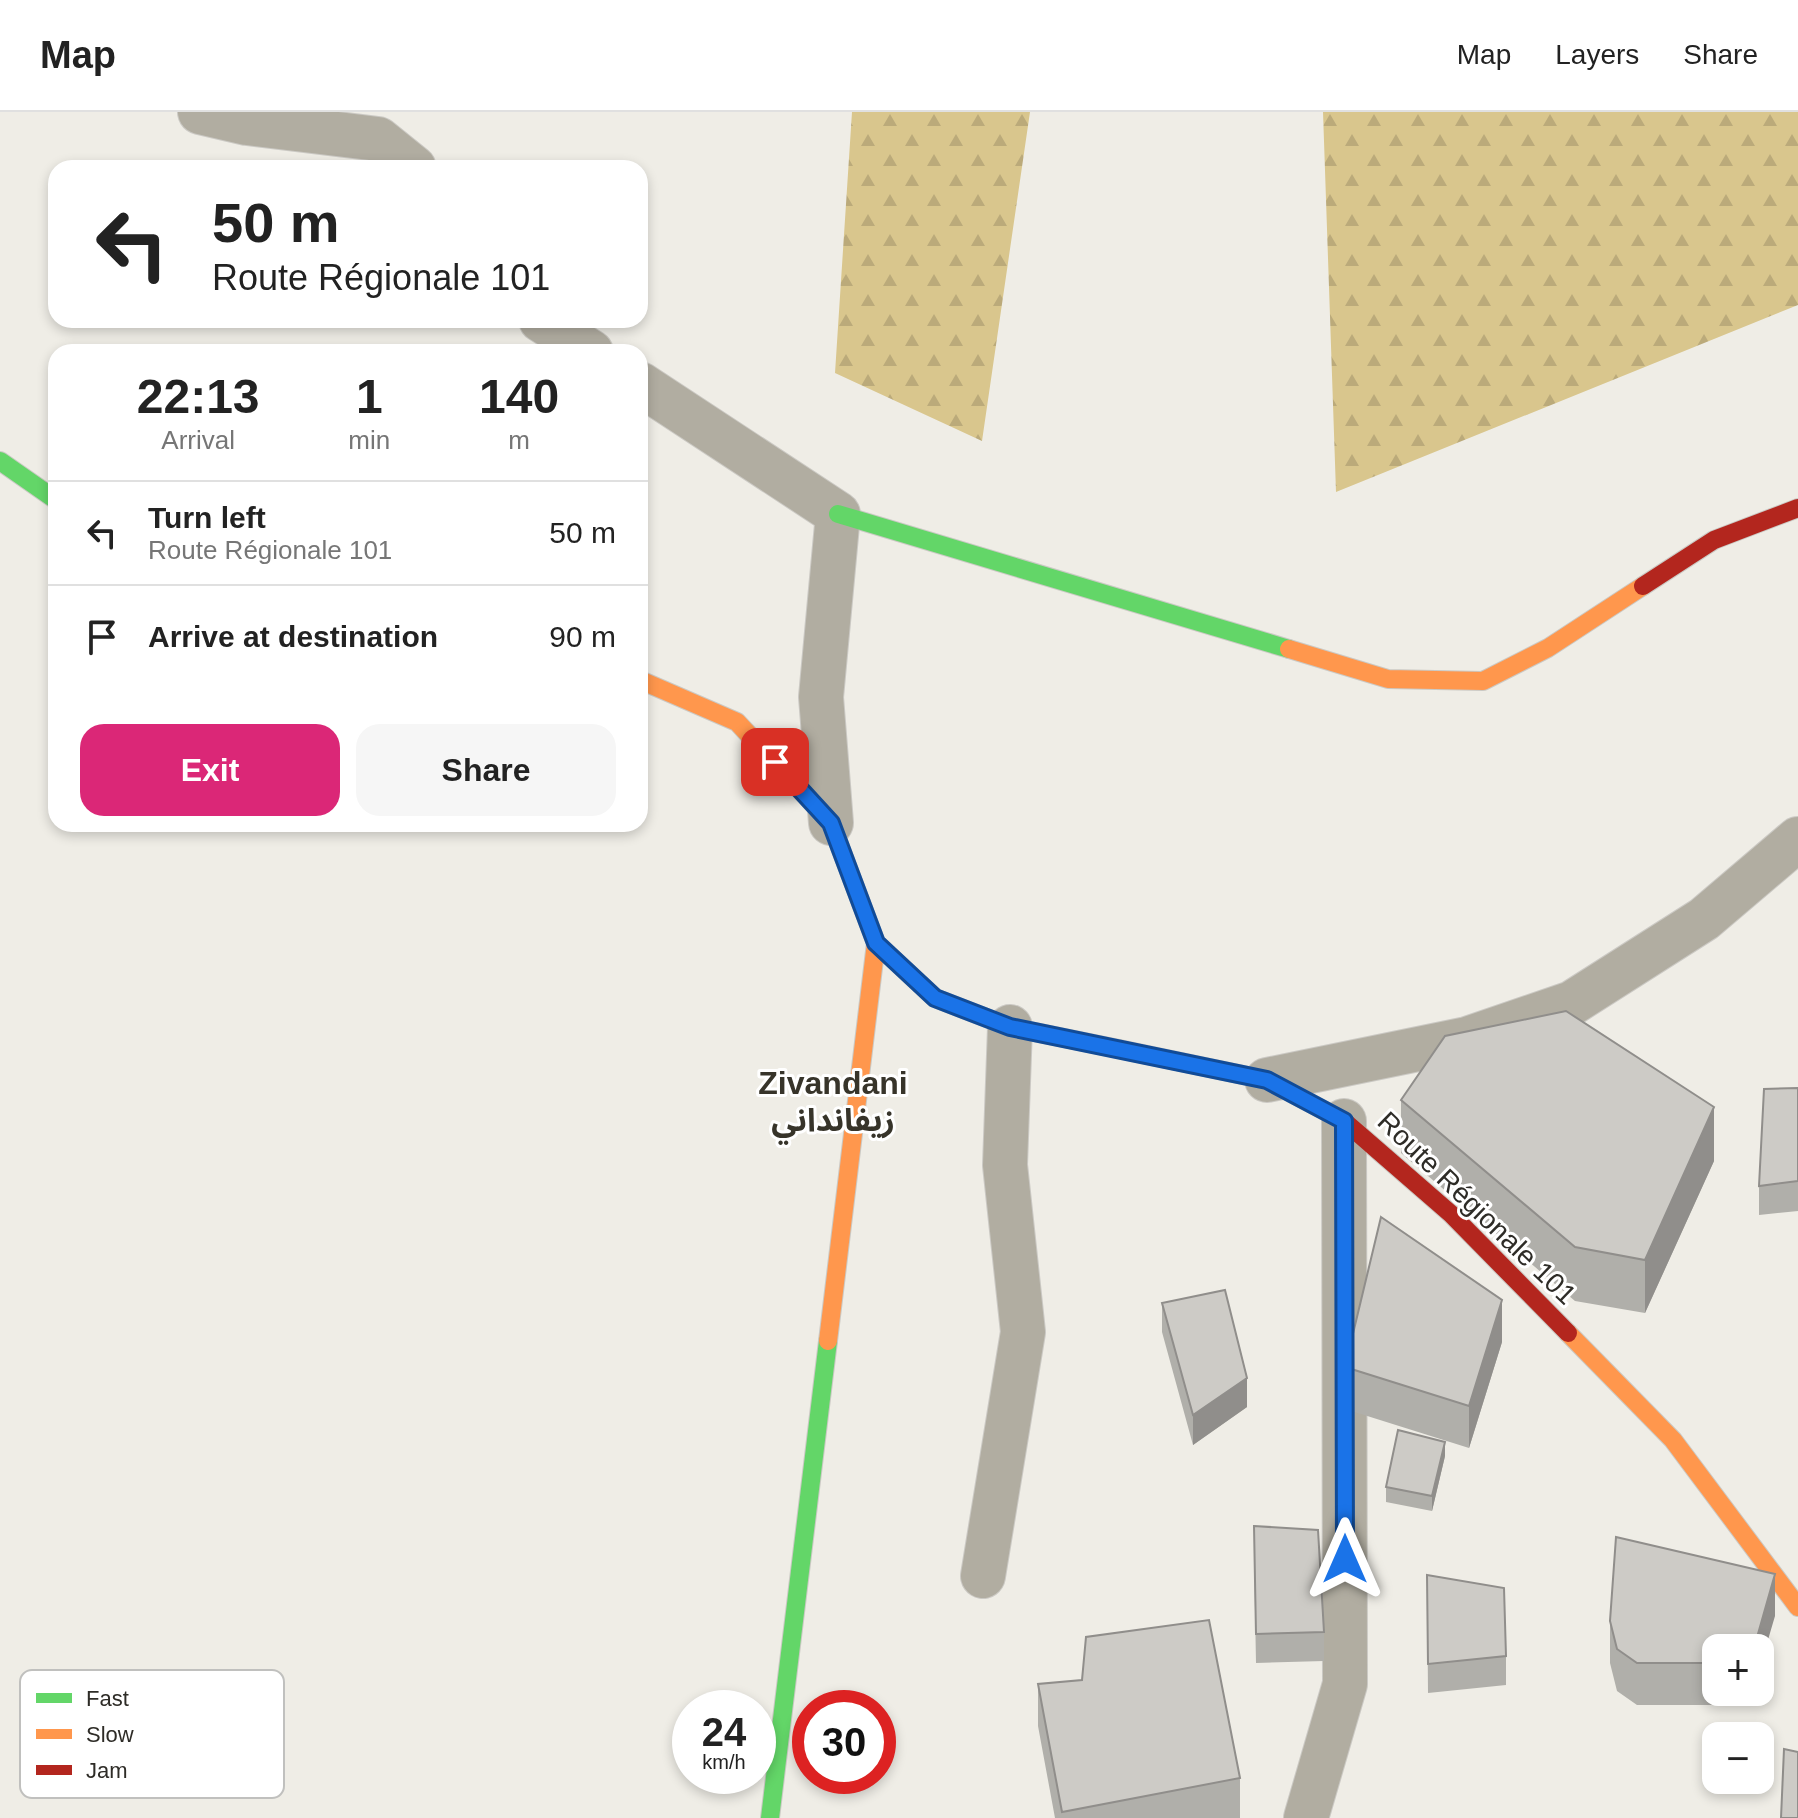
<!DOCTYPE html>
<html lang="en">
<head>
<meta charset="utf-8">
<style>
  :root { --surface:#fff; --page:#f6f6f6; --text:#222; --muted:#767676; --line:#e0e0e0; --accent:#db2777 }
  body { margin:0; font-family:Helvetica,"Noto Sans Arabic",sans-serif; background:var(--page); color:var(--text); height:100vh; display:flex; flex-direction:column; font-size:30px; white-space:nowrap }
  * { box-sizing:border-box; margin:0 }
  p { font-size:26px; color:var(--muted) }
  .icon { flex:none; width:44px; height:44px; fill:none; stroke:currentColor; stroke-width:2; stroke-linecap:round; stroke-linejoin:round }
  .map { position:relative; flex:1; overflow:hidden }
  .sheet { position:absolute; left:48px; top:232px; width:600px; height:488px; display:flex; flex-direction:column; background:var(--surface); border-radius:24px; box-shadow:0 4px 12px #0003 }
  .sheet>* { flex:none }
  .top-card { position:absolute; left:48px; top:48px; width:600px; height:168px; border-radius:24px; box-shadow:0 4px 12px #0003; background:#fff; color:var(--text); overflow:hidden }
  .tools { position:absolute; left:1702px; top:1522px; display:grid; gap:16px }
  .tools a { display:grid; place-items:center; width:72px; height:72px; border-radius:16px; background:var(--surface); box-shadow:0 4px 12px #0003; font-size:40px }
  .speed { position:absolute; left:672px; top:1578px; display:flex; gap:16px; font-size:40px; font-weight:700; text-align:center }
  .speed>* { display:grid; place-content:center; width:104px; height:104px; border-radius:50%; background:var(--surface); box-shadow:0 4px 12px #0003; line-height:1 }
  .speed small { font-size:20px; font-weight:400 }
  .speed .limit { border:12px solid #d22; background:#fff; color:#111 }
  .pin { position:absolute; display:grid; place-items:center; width:68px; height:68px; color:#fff; margin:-34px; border-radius:16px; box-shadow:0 4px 12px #0006 }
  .me { position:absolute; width:88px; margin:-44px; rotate:0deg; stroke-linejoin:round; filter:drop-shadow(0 0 6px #0008) }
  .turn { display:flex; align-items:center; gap:28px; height:168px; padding:0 32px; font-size:36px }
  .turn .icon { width:104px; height:104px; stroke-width:2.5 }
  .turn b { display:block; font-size:56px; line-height:68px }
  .eta { display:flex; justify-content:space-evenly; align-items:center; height:136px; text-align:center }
  .eta b { font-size:48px; font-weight:700; line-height:56px }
  .cta { display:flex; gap:16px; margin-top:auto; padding:16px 32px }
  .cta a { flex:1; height:92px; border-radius:24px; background:var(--accent); color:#fff; font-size:32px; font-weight:700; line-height:92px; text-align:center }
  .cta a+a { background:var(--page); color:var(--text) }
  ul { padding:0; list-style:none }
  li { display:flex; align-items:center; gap:24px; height:104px; padding:0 32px; border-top:2px solid var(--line) }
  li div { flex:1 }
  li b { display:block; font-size:30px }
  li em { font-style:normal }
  header { display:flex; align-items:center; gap:48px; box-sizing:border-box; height:112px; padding:0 40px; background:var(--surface); border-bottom:2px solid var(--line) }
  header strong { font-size:38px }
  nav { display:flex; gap:44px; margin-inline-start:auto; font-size:28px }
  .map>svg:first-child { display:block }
  .forest { fill:url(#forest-firs) }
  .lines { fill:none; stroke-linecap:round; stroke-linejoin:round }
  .street-casing { stroke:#cbc9c4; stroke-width:46 }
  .fast-casing { stroke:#cbc9c4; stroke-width:20 }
  .slow-casing { stroke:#cbc9c4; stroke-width:20 }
  .jam-casing { stroke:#cbc9c4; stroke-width:20 }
  .street { stroke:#b1ada1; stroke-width:44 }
  .fast { stroke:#63d668; stroke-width:18 }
  .slow { stroke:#ff974d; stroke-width:18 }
  .jam { stroke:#b3261e; stroke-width:18 }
  .wall { fill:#b0afaa }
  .shaded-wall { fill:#908e8b }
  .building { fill:#cdcbc6; stroke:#908e8b; stroke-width:2 }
  .route-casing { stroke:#114b97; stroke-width:20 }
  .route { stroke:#1a73e8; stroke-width:14 }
  .labels { text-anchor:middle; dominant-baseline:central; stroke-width:6; stroke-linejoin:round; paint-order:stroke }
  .street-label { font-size:28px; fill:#2e2c27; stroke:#fff }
  .quarter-label { font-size:32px; font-weight:bold; fill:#37342a; stroke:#fff }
  .key { fill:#fff; stroke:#c0c0be; stroke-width:2 }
  .key-label { font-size:22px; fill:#2e2c27 }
</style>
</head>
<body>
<header>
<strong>Map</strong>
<nav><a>Map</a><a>Layers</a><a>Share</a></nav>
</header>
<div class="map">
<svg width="1798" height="1706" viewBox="0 0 1798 1706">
  <defs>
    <pattern id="forest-firs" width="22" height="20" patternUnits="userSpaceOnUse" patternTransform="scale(2)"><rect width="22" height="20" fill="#d9c68d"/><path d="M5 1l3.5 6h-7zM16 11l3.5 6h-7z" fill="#bbaa7a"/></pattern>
  </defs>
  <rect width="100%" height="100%" fill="#efede6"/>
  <path class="forest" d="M852,0h178l-48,329 -147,-68z
    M1323,0h475v193l-462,187z"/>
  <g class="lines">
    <defs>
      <path id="street" d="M200,0l47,11 131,16 36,29
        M541,208l50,32
        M640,272l198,130 -17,183 10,126
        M1267,968l200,-41 105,-36 132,-84 94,-80
        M983,1464l40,-244 -18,-167 5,-138
        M1306,1706l39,-134 -1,-563"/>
      <path id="fast" d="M0,349l56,39
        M838,402l451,135
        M770,1706l58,-477"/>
      <path id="slow" d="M1289,537l99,30 95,2 65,-33 95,-62
        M640,568l97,42 94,101 45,120 59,55 75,29 109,22
        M1568,1221l105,107 125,167
        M828,1229l48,-398"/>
      <path id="jam" d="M1643,474l71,-46 84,-32
        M1119,937l148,31 77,41 107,93 117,119"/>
    </defs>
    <use href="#street" class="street-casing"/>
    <use href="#fast" class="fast-casing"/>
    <use href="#slow" class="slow-casing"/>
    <use href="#jam" class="jam-casing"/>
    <use href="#street" class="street"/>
    <use href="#fast" class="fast"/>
    <use href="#slow" class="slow"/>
    <use href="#jam" class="jam"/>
  </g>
  <path class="wall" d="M1798,976v123l-39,4v-29z
    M1401,988l313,61 -69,152 -70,-12 -174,-148z
    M1162,1191l85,104 -54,38 -31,-113z
    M1502,1230l-33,106 -124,-39v-42z
    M1445,1344l-13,55 -46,-9v-15z
    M1254,1444l70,76v29l-68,2z
    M1427,1463l79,81v29l-78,8z
    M1775,1504l-59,32v44h37l-4,13h-112l-20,-14 -7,-28v-42z
    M1038,1572l202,94v40h-185l-17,-92z"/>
  <path class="shaded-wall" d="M1714,995v54l-69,152v-53z
    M1502,1188v42l-33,106v-42z
    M1247,1266v29l-54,38v-30z
    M1445,1330v14l-13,55v-15z
    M1775,1462v42l-15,51v-19h-6z
    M1749,1580h4l-4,13z"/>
  <path class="building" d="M1566,899l148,96 -69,153 -70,-13 -174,-147 44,-64z
    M1798,976v93l-39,5 5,-97z
    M1381,1105l121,83 -33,106 -124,-39z
    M1225,1178l22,88 -54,37 -31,-112z
    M1398,1318l47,12 -13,54 -46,-9z
    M1254,1414l64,4 6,102 -68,2z
    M1616,1425l159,37 -21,74h-38v15h-79l-20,-14 -7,-28z
    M1427,1463l77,13 2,68 -78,8z
    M1209,1508l31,158 -178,34 -24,-128 44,-4 4,-43z
    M1784,1637l14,3v66h-17z"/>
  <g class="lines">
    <defs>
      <path id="route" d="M775,650l56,61 45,120 59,55 75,29 257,53 77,41 1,438"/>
    </defs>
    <use href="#route" class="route-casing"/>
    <use href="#route" class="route"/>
  </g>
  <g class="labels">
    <g class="street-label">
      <text transform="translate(1477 1096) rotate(44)">Route Régionale 101</text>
    </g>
    <g class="quarter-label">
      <text x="833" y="971">Zivandani<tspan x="833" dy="37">زيفانداني</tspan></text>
    </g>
  </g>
  <rect x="20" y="1558" width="264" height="128" rx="12" class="key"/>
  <rect x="36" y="1581" width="36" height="10" fill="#63d668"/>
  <rect x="36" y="1617" width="36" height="10" fill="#ff974d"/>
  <rect x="36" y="1653" width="36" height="10" fill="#b3261e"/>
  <g class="key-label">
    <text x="86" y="1594">Fast</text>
    <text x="86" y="1630">Slow</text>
    <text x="86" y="1666">Jam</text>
  </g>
</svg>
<div class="tools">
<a>+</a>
<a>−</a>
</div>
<div class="speed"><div>24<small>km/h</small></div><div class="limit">30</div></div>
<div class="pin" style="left:775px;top:650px;background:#d93025"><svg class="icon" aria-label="arrive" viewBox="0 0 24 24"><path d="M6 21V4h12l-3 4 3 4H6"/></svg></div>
<svg class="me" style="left:1345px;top:1447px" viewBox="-20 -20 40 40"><path d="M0-17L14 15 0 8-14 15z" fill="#1a73e8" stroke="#fff" stroke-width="4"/></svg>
<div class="top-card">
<div class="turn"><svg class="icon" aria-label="left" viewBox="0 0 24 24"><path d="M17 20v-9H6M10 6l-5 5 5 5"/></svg><div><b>50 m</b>Route Régionale 101</div></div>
</div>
<section class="sheet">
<div class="eta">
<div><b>22:13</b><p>Arrival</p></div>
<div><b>1</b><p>min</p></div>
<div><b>140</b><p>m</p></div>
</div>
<ul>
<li><svg class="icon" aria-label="left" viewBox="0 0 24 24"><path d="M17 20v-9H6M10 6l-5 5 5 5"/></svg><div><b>Turn left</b><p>Route Régionale 101</p></div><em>50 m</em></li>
<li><svg class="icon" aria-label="arrive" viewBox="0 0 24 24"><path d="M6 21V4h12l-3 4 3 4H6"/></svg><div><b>Arrive at destination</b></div><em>90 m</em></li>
</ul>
<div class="cta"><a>Exit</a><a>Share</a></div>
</section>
</div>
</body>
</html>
